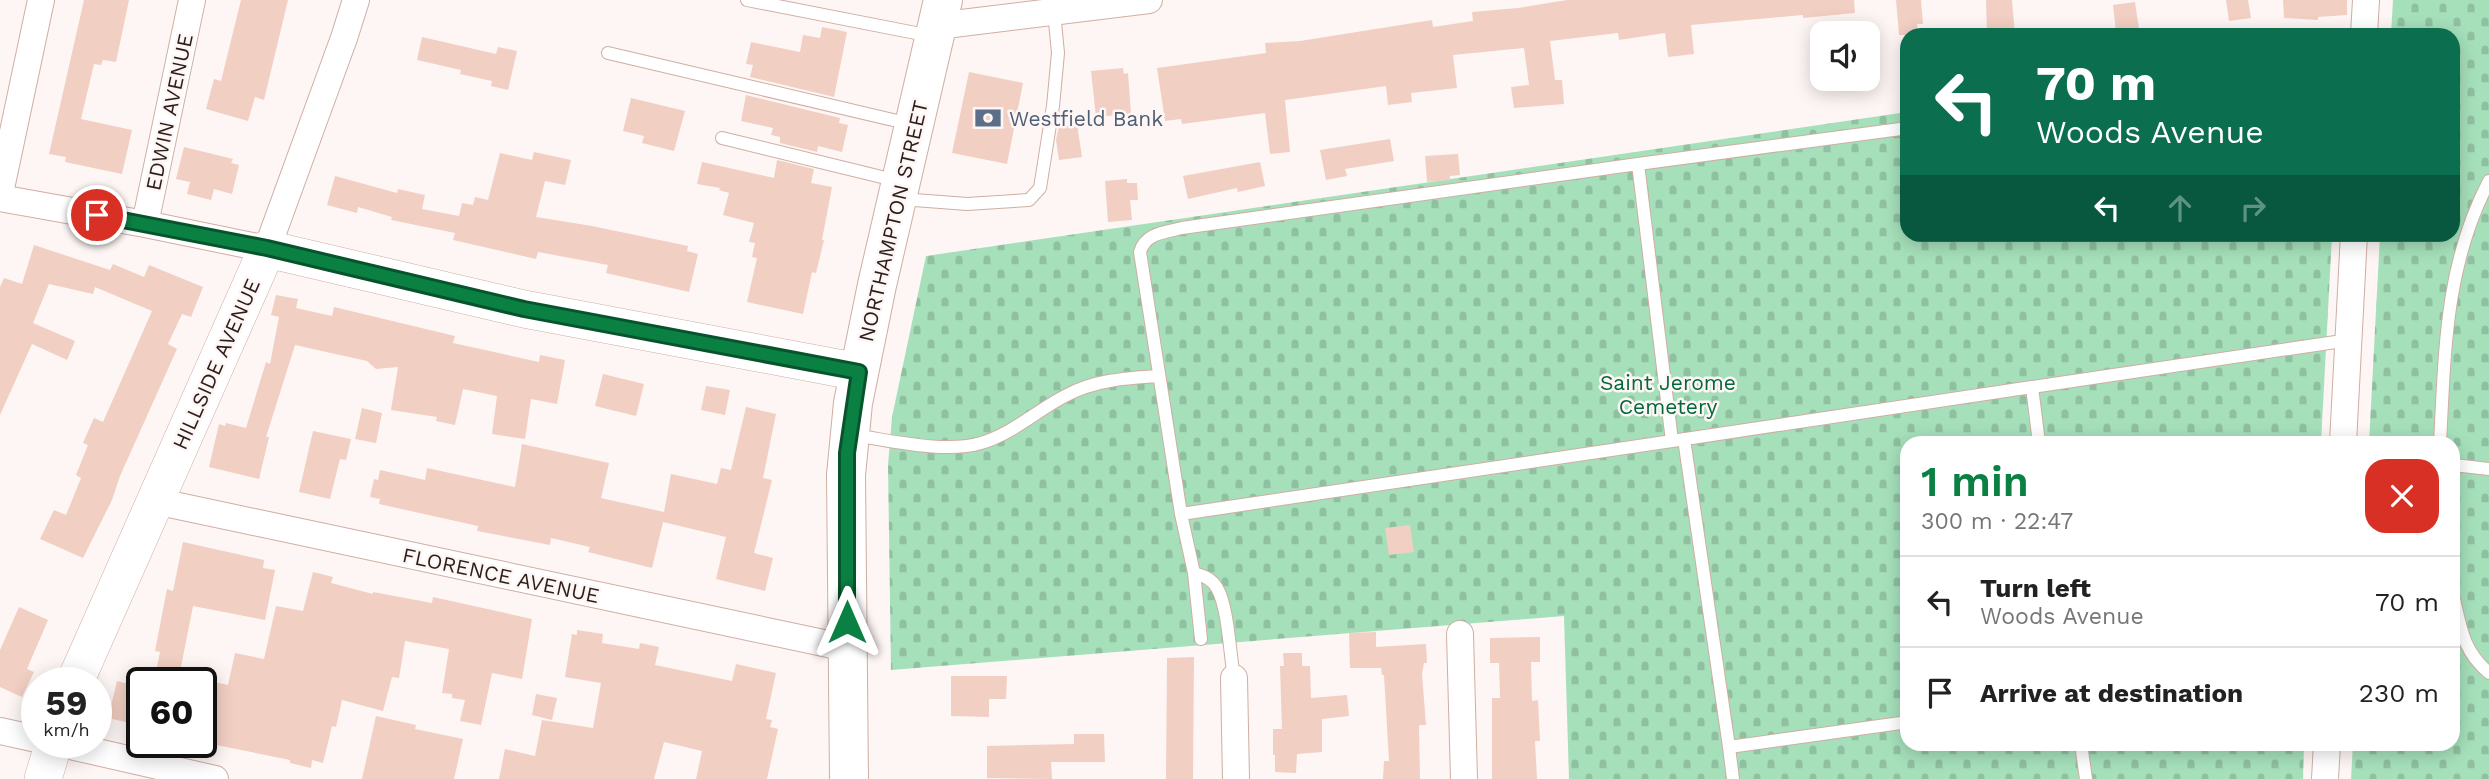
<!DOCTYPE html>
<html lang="en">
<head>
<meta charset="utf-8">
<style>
  :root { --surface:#fff; --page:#f2f2f2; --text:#222; --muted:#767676; --line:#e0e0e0; --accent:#0b8043 }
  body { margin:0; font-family:"Work Sans",sans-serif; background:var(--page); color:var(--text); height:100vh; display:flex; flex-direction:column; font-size:26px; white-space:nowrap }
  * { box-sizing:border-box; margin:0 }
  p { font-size:23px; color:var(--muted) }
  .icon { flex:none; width:38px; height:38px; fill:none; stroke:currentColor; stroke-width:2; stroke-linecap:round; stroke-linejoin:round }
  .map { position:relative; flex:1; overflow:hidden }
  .side { position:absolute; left:1900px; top:436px; width:560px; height:315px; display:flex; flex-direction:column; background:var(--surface); border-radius:21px; box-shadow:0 4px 18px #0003 }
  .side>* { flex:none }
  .banner { position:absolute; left:1900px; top:28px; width:560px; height:214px; border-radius:21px; box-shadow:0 4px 18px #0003; background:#0b6e4f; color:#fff; overflow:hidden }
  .tools { position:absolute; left:1810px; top:21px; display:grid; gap:14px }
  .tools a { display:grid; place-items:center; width:70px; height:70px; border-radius:14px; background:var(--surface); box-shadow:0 4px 18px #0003; font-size:35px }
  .speed { position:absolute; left:21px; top:667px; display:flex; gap:14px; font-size:35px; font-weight:700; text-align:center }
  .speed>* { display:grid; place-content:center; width:91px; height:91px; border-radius:50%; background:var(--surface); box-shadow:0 4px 18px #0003; line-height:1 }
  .speed small { font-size:18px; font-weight:400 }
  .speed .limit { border:4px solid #111; border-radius:10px; background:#fff; color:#111 }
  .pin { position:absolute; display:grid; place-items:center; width:60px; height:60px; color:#fff; margin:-30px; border:4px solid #fff; border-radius:50%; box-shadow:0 2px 7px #0007 }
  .me { position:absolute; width:77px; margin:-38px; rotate:0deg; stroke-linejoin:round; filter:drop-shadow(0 0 5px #0008) }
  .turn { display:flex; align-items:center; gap:24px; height:147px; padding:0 21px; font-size:32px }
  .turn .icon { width:91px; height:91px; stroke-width:2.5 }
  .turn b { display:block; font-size:49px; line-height:60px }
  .lanes { display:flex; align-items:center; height:66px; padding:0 21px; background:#0003; justify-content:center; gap:35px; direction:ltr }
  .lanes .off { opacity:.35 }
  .round { display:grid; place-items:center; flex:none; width:74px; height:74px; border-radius:21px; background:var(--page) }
  .headline { display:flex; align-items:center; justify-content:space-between; height:119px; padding:0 21px }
  h1 { font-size:42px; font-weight:600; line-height:52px; color:var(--accent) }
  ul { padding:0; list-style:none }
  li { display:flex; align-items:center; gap:21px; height:91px; padding:0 21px; border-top:2px solid var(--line) }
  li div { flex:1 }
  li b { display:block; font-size:26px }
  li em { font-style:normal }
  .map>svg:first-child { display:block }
  .cemetery { fill:url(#cemetery-stones) }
  .building { fill:#f2cfc3 }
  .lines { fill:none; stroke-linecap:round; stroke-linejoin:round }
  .lane-casing { stroke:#cfaea2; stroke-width:14 }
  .street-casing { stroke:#cfaea2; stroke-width:28 }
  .secondary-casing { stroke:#cfaea2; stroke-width:38 }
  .primary-casing { stroke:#cfaea2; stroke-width:40 }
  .lane { stroke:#fff; stroke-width:12 }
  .street { stroke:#fff; stroke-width:26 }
  .secondary { stroke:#fff; stroke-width:37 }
  .primary { stroke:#fff; stroke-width:38 }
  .route-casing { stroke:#07532c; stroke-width:18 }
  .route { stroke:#0b8043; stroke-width:12 }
  .labels { text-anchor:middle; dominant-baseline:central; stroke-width:5; stroke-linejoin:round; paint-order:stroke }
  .street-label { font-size:21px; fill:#2b1e1a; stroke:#fdf6f4 }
  .service-label { font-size:21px; fill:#4e5e75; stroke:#fdf6f4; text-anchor:start }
  .park-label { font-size:21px; fill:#00683c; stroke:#fdf6f4 }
</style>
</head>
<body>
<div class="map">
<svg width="2489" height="779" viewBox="0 0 2489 779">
  <defs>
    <pattern id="cemetery-stones" width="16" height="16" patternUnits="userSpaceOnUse" patternTransform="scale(1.75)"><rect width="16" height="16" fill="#a6e0bb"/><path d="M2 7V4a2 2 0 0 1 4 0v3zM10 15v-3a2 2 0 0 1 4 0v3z" fill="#8fc0a0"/></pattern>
  </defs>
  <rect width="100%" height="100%" fill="#fdf6f4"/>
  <path class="cemetery" d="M2393,0h96v779h-138l2,-35h101v-301h-85l11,-208 74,-1v-199h-63z
    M1907,112l1,122 424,1 -11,208h-413v301h396l-1,35h-734l-5,-163 -673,54 -3,-205 4,-48 34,-161z"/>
  <path class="building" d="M84,0h45l-13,62 -13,-2 -2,5 -7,-1 -13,55 51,11 -10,44 -57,-12 1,-5 -17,-3z
    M241,0h47l-24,100 -9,-3 -7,24 -42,-12 8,-30 7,2z
    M1567,0h287l1,13 -52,5v-3l-112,10 3,29 -26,3 -3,-24 -46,7 -1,-7 -68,8 5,39h7l2,24 -50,4 -3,-21 18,-2 -5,-37 -71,7 4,33 -46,5 1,9 -24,3 -2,-19 -101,14 5,52 -20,2 -5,-41 -83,11 -1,-5 -16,2 -8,-53 109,-15 -1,-10 35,-2 132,-21 1,7 40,-6 -1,-9 46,-4z
    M1896,0h25l2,24h-6l1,11h-19z
    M1986,0h26l3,35h-28z
    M2226,0h22l3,18 -22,3z
    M2283,0h64v15l-29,2v3l-34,-2z
    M2135,2l4,27 -23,3 -3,-27z
    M822,27l25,5 -13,65 -84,-20 3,-12 -7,-1 5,-22 49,10 3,-17 17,3z
    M422,37l74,17 2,-7 19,4 -9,39 -17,-4 1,-5 -32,-7 1,-4 -44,-10z
    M1123,68l1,6 4,-1 3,41 -35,3 -5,-46z
    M969,72l54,11 -16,81 -55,-11z
    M746,95l94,23 -1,5 9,2 -6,27 -24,-6 -1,6 -37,-9v-6l-9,-2 2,-7 -32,-7z
    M631,98l54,13 -11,40 -32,-8 2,-7 -21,-5z
    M1077,124l5,33 -23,3 -3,-20 3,-14z
    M1390,139l4,22 -49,8 2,7 -21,4 -6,-30z
    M184,147l49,12 -2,4 8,2 -7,29 -18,-5 -3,11 -24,-6 3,-12 -14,-3z
    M534,152l37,8 -6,25 -20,-4 -9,36 56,9 96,20 -1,5 11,3 -9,38 -83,-19 2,-8 -70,-13 -2,7 -83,-19 2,-7 -64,-13 1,-3 -34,-10 -1,6 -30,-8 8,-29 62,17 1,-4 27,6 -3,14 37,7 3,-13 11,2 2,-8 13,3 12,-47 32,7z
    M1458,154l2,21 -10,1v4l-23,2 -2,-26z
    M777,160l37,9 -3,14 21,4 -10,53h2l-8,33 -4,-1 -9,42 -56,-12 10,-44 -5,-1 3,-14 -6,-1 5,-19 -31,-8 6,-22 -10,-3 1,-2 -23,-4 5,-22 72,16z
    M1260,162l5,24 -27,6 -1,-4 -49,11 -5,-23z
    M1127,179v4h10l1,17h-8l2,20 -24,2 -3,-41z
    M34,245l76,25 3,-6 31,13 5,-12 54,22 -12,30 -9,-3 -14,30 9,5 -57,127 -8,24 -29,58 -43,-19 14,-29 12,5 15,-37 -5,-3 12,-30 -5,-2 11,-25 9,4 49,-111 -57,-24 -2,7 -44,-10 -16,39 42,18 -8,19 -35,-16 -32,71v-128l4,-9 18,6z
    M276,295l22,4 -2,9 36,8 2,-9 121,29 -2,7 86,19 1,-7 25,5 -8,44 -26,-5 -6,40 -33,-5 5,-38 -34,-7 -8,36 -19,-4 1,-4 -46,-7 7,-43 -22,2 -9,-8 -72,-16 -29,92h3l-10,42 -50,-12 10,-43 6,2 1,-3 20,5 20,-66 4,2 9,-47 -8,-2z
    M603,374l41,10 -8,32 -41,-10z
    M706,386l24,4 -5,25 -24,-5z
    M746,407l30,7 -13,64 9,2 -18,73 19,5 -8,33 -49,-12 10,-42 -63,-15 -11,46 -64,-16 2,-5 -39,-9 -1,7 -73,-14 1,-5 -99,-22 1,-5 -10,-2 4,-18 4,1 2,-10 45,10 2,-12 88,19 7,-43 87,19 -8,35 63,14 7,-38 46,10 4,-16 10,2z
    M362,408l20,5 -6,30 -21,-4z
    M313,431l38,8 -5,21 -6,-1 -10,40 -31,-7z
    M1410,525l4,27 -25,3 -4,-27z
    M183,542l81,18 -1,8 12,2 -10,50 -72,-14 -15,76h-24l6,-30 -5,-1 12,-62 6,2z
    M313,572l20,5 -2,6 42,11v-2l59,11 1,-6 99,22 -10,60 -30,-6 -11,52 -21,-4 5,-21 -13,-2v-4l-10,-1 7,-44 -44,-8 -6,37 -7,-1 -9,34 -41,-11 -6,27 -4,-1 -9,37 -11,-3 -1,8 -21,-5v-3l-89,-18v-63l27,6 7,-32 29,6 12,-53 27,5z
    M19,607l29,13 -21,49 7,3 -12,25 -22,-10v-37z
    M577,630l26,4 -1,9 37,6 1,-6 19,4 -4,18 77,16 4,-17 40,9 -10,46 6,1 -2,7 8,2 -11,50h-71l6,-28 -38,-9 -10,37h-155l6,-30 30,7 7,-36 51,8 8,-45 -36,-6 7,-43 5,1z
    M1376,632v15l50,-3 1,19h-3l-2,11 4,51h-7l1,54h-37l1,-18h5l-5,-86h-2l-1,-7h-31l-1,-35z
    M1540,637v25h-9l1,39 6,-1 2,41h-5l2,38h-45v-81h8l-1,-35h-9v-25z
    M1283,653h19v13h8l1,32 36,-3 2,21 -27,3v33l-25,2 -1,19 -21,-1v-17h-2v-26h9l-2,-63h4z
    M1194,657l-1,122h-27l1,-121z
    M951,676h56l-1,23h-17v18l-38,-1z
    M117,681l25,6 -8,37 -26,-6z
    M536,694l21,4 -5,22 -20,-5z
    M376,716l40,9 -1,4 48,10 -9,40h-92z
    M1074,734h30l1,28h-54l1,17 -65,-1v-32l87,-2z"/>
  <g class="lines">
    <defs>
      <path id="lane" d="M747,0l184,36
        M608,53l302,71
        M722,138l176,43
        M1638,164l270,-36
        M901,199l66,5 62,-4 11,-12 13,-82 5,-53 -4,-41
        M852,435c38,5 92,19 129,8 31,-9 55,-32 84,-47 29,-16 61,-18 94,-20
        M1684,439l45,308
        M1672,441l360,-54
        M2039,443l-7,-56 317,-47
        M2440,443c5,-93 5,-178 49,-262
        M2454,465l35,4
        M1181,514l491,-73 -34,-277 -456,64c-16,4 -37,5 -42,24l41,262 13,59c10,3 18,6 23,15 11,18 13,67 17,90
        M1194,573l7,66
        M2454,599c7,31 10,53 35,74
        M2081,744l5,35
        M1733,779l-4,-32 179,-25"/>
      <path id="street" d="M937,26l212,-26
        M2364,35l2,-35
        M0,193l41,-193
        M0,198l145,26 122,25 77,-211 12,-38
        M145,224l47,-224
        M2343,443l11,-209
        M155,501l692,147
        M1460,634l4,145
        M1234,678l2,101
        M0,731l37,8
        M53,742l162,37
        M2325,779l2,-35"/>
      <path id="secondary" d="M75,682l192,-433 257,60 335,63
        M43,779l11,-37"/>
      <path id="primary" d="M849,779l-3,-304 7,-72 24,-118 66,-285"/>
    </defs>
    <use href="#lane" class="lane-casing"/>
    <use href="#street" class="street-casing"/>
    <use href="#secondary" class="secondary-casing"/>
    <use href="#primary" class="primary-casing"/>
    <use href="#lane" class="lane"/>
    <use href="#street" class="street"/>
    <use href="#secondary" class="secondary"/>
    <use href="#primary" class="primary"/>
  </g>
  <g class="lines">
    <defs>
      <path id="route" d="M97,215l170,33 257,61 335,63 -12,81v169"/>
    </defs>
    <use href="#route" class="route-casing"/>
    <use href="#route" class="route"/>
  </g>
  <defs>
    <symbol id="bank-bare" viewBox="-9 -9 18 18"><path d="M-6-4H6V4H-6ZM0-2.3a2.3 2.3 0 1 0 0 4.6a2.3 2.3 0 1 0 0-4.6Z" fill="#5c6f8a" stroke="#fdf6f4" stroke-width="2.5" paint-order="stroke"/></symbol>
  </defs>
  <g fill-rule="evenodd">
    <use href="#bank-bare" x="969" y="99" width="38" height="38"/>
  </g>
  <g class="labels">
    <g class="street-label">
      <text transform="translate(169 112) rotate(-78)">EDWIN AVENUE</text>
      <text transform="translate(893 221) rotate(-77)">NORTHAMPTON STREET</text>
      <text transform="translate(216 364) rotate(-66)">HILLSIDE AVENUE</text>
      <text transform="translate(501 575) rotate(12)">FLORENCE AVENUE</text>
    </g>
    <g class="service-label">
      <text x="1009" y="118">Westfield Bank</text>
    </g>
    <g class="park-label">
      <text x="1668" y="382">Saint Jerome<tspan x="1668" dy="24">Cemetery</tspan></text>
    </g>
  </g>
</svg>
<div class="tools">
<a><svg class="icon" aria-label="sound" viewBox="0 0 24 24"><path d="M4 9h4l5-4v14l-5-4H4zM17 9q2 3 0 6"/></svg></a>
</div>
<div class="speed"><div>59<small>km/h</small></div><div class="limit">60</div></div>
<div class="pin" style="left:97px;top:215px;background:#d93025"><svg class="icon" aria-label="arrive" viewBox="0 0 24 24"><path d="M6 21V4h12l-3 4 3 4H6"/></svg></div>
<svg class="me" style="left:847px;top:622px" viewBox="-20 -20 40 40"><path d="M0-17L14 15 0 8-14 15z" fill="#0b8043" stroke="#fff" stroke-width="4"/></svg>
<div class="banner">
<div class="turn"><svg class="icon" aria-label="left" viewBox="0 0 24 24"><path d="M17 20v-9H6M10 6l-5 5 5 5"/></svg><div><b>70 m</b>Woods Avenue</div></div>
<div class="lanes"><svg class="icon" aria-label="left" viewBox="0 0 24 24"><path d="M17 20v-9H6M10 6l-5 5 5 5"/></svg><svg class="icon off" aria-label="ahead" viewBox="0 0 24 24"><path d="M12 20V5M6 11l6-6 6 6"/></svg><svg class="icon off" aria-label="right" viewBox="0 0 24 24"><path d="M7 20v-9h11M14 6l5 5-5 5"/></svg></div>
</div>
<section class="side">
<div class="headline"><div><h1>1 min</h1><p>300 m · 22:47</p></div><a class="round" style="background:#d93025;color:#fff"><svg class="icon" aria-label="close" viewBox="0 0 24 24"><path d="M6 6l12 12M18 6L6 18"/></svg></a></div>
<ul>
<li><svg class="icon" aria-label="left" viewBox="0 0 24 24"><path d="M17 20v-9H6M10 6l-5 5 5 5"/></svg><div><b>Turn left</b><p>Woods Avenue</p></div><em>70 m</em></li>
<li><svg class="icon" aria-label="arrive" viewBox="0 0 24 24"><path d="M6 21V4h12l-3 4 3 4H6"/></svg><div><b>Arrive at destination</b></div><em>230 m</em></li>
</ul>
</section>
</div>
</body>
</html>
